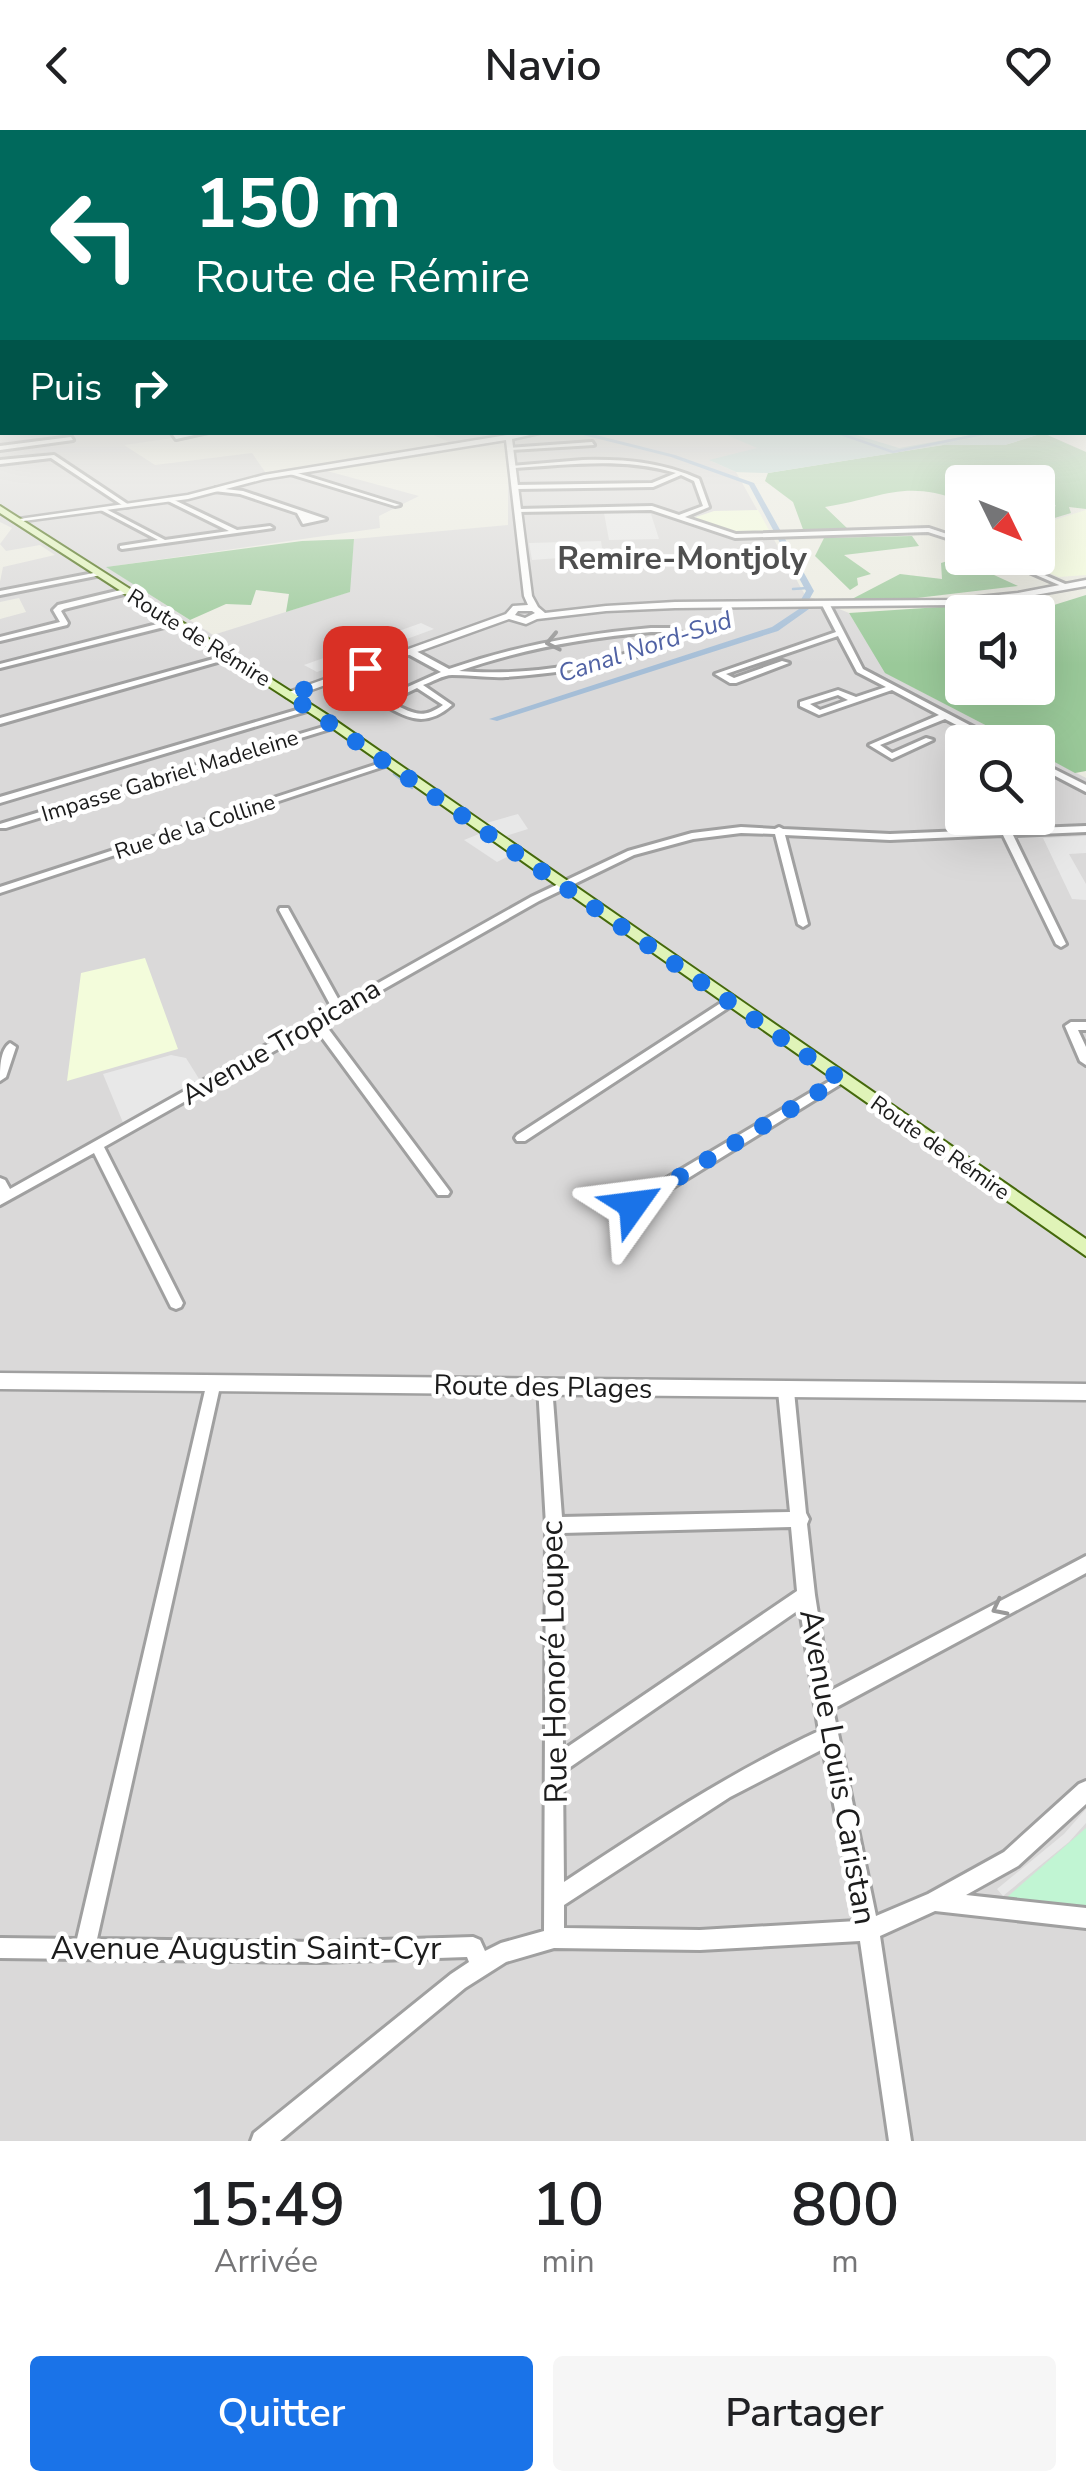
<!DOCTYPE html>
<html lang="fr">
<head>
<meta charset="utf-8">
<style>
  :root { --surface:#fff; --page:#f6f6f6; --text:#202124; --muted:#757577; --accent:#1a73e8 }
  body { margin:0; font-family:"Nunito Sans",sans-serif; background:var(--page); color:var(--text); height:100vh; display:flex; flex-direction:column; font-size:38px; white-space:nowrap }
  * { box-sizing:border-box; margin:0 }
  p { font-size:32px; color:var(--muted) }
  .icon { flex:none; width:55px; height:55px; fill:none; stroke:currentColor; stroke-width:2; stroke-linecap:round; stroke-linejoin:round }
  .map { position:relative; height:2011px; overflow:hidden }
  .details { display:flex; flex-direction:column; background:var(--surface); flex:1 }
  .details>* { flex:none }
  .guide { position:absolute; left:0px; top:0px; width:1088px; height:305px; box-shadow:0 10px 40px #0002; background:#00695c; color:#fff; overflow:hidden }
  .needle { width:65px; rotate:133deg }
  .tools { position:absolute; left:945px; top:335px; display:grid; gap:20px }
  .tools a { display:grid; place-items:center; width:110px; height:110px; border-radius:10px; background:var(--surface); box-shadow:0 10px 40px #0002; font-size:50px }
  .pin { position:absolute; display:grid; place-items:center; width:85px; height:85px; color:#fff; margin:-42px; border-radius:20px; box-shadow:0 5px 15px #0006 }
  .me { position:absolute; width:110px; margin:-55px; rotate:59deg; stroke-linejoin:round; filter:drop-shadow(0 0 8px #0008) }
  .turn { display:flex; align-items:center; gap:35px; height:210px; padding:0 30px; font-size:45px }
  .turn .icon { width:130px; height:130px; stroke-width:2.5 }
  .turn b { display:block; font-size:70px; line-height:85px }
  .then { display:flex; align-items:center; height:95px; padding:0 30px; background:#0003; gap:20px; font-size:38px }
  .eta { display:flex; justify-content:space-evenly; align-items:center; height:170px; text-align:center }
  .eta b { font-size:60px; font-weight:600; line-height:70px }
  .button { display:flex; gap:20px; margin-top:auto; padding:20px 30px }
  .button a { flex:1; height:115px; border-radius:10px; background:var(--accent); color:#fff; font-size:40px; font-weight:600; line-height:115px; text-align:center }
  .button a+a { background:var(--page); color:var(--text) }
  header { display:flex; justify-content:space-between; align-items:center; height:130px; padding:0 30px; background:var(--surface); font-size:45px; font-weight:600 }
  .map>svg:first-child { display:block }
  .residential { fill:#dad9d9 }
  .education { fill:#f3fcdb }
  .forest { fill:#9ac999; fill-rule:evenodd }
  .wetland { fill:#c0d9d5 }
  .park { fill:#c1f5d3 }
  .parking { fill:#e8e8e8 }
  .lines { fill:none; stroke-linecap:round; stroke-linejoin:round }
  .stream { stroke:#a5bed7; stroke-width:2.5 }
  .canal { fill:#a5bed7; fill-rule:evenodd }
  .minor-casing { stroke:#a0a0a0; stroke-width:6 }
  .tertiary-casing { stroke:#a0a0a0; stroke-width:5 }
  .secondary-casing { stroke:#45690c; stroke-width:4 }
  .minor { fill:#fff; fill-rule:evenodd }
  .tertiary { fill:#fff; fill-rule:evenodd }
  .secondary { fill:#e0f4b8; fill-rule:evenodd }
  .oneway { stroke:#999 }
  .route { stroke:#1a73e8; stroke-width:18; stroke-dasharray:0 32.4 }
  .labels { text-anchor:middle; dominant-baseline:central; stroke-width:9; stroke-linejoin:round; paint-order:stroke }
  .far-street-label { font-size:22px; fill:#1c1c1c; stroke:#fff }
  .far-water-label { font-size:25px; font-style:italic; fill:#5062a4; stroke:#fff }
  .street-label { font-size:28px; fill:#1c1c1c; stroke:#fff }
  .far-district-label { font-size:32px; font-weight:bold; fill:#4f4f4f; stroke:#fff }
  .near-street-label { font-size:32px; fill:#1c1c1c; stroke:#fff }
</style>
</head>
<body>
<header><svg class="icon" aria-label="back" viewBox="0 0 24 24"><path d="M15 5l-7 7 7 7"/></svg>Navio<svg class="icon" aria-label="heart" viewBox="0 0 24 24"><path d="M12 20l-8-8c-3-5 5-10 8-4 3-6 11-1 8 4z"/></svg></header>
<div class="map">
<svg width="1086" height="2011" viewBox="0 0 1086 2011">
  <rect width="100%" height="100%" fill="#ecece2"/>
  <path class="residential" d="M0,253l2,49 207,1 -85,12 31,20 97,-12 18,26 57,-8 92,25 -40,20 1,12 -273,39 106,68 136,-43 5,-53 154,-14v-85l-53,5 -26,-12h293l37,15 -48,13 25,11 69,123 44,18 37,60 132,69h-56v76h76v-65l48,25v1363h-1086v-1522l26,-7 -7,-14 -19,4v-20l3,-15 52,-12 -15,-10 -34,6 -6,-7 12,-16 -12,-6z"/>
  <path class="education" d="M758,380l12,22 -41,2 -36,-16 21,-7z
    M1086,380v65l-27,2 -46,-19h25v-33z
    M145,828l33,91 -111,32 14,-108z"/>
  <path class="forest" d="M1043,303l43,19v57l-17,-2 2,6 -33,10v-11l18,-6 -6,-5 -12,4v-23h-76v19c-59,-22 -79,-3 -137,6l24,23 -45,2 -11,-30 -28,-21 3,-8 175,-28h62z
    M912,406l7,10 -75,9 27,19 -14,4 1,7 -8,5 -35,-34 9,-18z
    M354,409l-4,53 -64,20 3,-18 -33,-4 -5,15 -25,-1 -36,16 -84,-53 196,-26z
    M957,428l61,28 -135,16 -31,-3 48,-25 42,5 -1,-16z
    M1086,465v176l-11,2 -37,-20v-11h-20l-133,-69 -36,-60 152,-10 4,7 49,-5zM1038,482v76h-76v-76z"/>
  <path class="wetland" d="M983,303h60l-38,12h-62l-175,28 -32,-1 -27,-12 48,-12 -35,-15h128l49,15z"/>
  <path class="park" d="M1086,1698v80l-81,-9z"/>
  <path class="parking" d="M650,381l9,28 -50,1 -5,-27z
    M601,411l1,7 -29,9 -41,3 -3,-17z
    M421,493l13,6 -117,43 -13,-7z
    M518,684l10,15 -32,10 19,14 -18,9 -33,-22 20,-8 -8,-6z
    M1086,706v17l-17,1 17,30v16l-14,-1 -29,-61z
    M171,925l15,3 15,24 -77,43 -21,-51z
    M1086,1679v14l-17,19 -66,54 -6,-7 67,-55z"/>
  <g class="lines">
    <path class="stream" d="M835,302l58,20 99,-20
      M793,459l15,-1
      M394,644l18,14"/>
    <path class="canal" d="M571,302h13l91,23 79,28 60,108 -8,14 -7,-2 7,-12 -57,-106 -78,-28z
      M802,477l7,2 -31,22 -281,90 -8,-2 283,-92z"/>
    <defs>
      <path id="minor" d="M171,302h5l2,3 30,-3 -32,7z
        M71,307l2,3 -73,10v-4z
        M592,312l2,3 -83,5 -3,-2z
        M54,325l75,50 1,1 -5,1 -74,-49 -51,6v-4z
        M583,330c41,-1 78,2 116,19l10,28 -24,10 51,17 193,-6 33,11v4l-34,-11 -193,6 -84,-28 -135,2 2,-3 134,-3 27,9 24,-9 -9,-25 -13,-6 -28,12 -137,2 -3,-2 3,-2 136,-2 24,-10c-53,-16 -108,-8 -162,-5l-3,-2z
        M290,342h4l106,33 -5,1 -105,-32z
        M216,358l27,3 83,28 -23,5 -6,-11 -57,-19 -26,-3z
        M170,368l67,32 33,-4 3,2 -151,21 -2,-1v-2l38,-6 -59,-31 5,-1 61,32 64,-9 -61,-30z
        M997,428h8l67,29 -6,1z
        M99,442l2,1v2l-101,20v-4z
        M125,459h3v4l-64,16 -3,2 7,12 -1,2 -67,16v-4l60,-15 -7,-12 5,-5z
        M826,473l4,2 33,64 135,71 1,2h-10l-44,-23 -65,26 12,8 34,-15 7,2 -41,19 -23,-14 70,-30 -47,-25 -73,25 -19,-9v-4l38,-12 18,7 30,-10 -29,-15 -19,-36 -112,38 8,4 48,-17 7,2 -53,20h-6l-15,-9 121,-42 -14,-27zM838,565l10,5 -28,10 -10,-6z
        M173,490h3v4l-176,44v-4z
        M651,498h20l16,7c-44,28 -128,38 -181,42 -18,1 -36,-2 -54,-2 -9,0 -20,7 -29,10l29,20c-25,22 -43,15 -69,-1v-6l58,-26 -33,-18v-4h6l35,19c66,-23 132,-35 202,-41zM651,502h14l12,3c-60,28 -152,42 -218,36 62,-22 126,-33 192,-39zM417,558l26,17c-22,16 -31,7 -52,-2l-1,-2z
        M228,525l7,2 -235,67v-6z
        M307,577l7,2 -314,94v-6z
        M333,594l7,2 -334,102h-6v-4z
        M387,631l7,2 -394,130v-6z
        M1038,631l48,24v7l-48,-25z
        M956,656l6,3v7l-11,-7z
        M1086,696v6l-73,3 53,109 -5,3 -5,-3 -53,-109 -113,5 -105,-5 23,89 -5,3 -5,-3 -23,-90 -34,-1 -48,6 -59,16 -95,46 -215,122 124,166 2,3 -2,3h-10l-123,-167 -211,119 79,156 -2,4 -5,2 -5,-2 -77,-154 -94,52v-27l5,2 5,9 322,-181 -53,-98 1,-2h8l1,2 52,94 190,-107 97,-46 64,-18 49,-6 34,2 4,-2 4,2 107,5z
        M730,867l4,1 2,3 -2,3 -209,137h-8l-2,-3 2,-3z
        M1071,892h15v8h-8l8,17v18l-6,-4 -15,-35z
        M10,913l6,4 -10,30 -6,4c0,-13 0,-31 10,-38z
        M840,945l4,1 2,3 -2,3 -206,127h-10l-2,-4 2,-4z
        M214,1246l5,1 2,5 -124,557 222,3 154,-5 7,3 5,11 16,-8 43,-12 2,-406 -8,-139 2,-5 5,-1 5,1 2,5 10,131 228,-5 -12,-121 3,-5 5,-2 5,2 3,5 12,122 3,6 -2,5 8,71 15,96 256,-135v17l-253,136 43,207 52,-22 76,-42 75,-68 7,-3v23l-68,62 -52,29 120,13v20l-151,-17 -55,25 31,205h-22l-29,-200 -160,9 -146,-2 -48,14 -41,26 -185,153h-29l3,-8 197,-159 18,-12 -2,-5 -148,5 -319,-4v-20l77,1 130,-557 2,-5zM791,1397l6,64 -234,159 -1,-217zM800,1479l19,122c-90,42 -172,96 -255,151l-1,-110zM823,1619l34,172 -157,9 -136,-2v-23l166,-108z"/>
      <path id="tertiary" d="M525,302h18l-31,7 20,157 6,11 7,6 61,-7 69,-4 275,-2 68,-7 68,-13v6l-68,12 -68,7 -275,3 -69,3 -69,8 -11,5 -17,-5 -220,79 -3,-1v-4l220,-79 7,-8 15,-1 -4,-9 -18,-156 -242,39 -76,20 -172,23 -4,-2 176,-25 76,-20zM518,481h14l3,2 -10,5 -10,-3z
        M0,1243l1086,11v16l-1086,-11z"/>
      <path id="secondary" d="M0,376l326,208 760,525v17l-768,-538 -318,-205z"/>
    </defs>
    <use href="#minor" class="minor-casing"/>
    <use href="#tertiary" class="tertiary-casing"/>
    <use href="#secondary" class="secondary-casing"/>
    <use href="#minor" class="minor"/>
    <use href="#tertiary" class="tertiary"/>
    <use href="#secondary" class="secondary"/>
  </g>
  <defs><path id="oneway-chevron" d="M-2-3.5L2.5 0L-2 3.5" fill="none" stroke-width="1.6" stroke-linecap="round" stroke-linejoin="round" transform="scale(2.5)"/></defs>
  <g class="oneway">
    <use href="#oneway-chevron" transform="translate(553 512) rotate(168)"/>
    <use href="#oneway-chevron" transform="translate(999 1478) rotate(153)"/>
  </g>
  <linearGradient id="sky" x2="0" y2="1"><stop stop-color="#8db8e1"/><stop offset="0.47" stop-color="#f6f6f2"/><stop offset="1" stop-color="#f6f6f2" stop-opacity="0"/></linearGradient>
  <rect width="1086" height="535" fill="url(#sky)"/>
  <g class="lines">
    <path class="route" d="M365,538l-76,27 551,384 -207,126"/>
  </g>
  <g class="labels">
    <g class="far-street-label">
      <text transform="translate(199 508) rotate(32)">Route de Rémire</text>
      <text transform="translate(170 646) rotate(-17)">Impasse Gabriel Madeleine</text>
      <text transform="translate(195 697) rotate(-18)">Rue de la Colline</text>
      <text transform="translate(940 1018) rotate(35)">Route de Rémire</text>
    </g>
    <g class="far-water-label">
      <text transform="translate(645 517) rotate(-18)">Canal Nord-Sud</text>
    </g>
    <g class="street-label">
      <text transform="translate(281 912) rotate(-30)">Avenue Tropicana</text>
      <text transform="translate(543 1257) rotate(1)">Route des Plages</text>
    </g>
    <g class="far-district-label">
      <text x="682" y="428">Remire-Montjoly</text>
    </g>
    <g class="near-street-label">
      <text transform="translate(554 1532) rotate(-91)">Rue Honoré Loupec</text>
      <text transform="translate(838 1637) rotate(80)">Avenue Louis Caristan</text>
      <text x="246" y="1818">Avenue Augustin Saint-Cyr</text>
    </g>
  </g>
</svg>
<div class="tools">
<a><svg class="needle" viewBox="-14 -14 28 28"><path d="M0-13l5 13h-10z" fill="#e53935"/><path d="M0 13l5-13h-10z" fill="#757577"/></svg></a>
<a><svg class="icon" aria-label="sound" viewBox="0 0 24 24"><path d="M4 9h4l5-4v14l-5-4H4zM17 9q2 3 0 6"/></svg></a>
<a><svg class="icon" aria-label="search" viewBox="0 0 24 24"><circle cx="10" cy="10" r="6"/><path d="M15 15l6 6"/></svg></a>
</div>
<div class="pin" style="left:365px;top:538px;background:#d93025"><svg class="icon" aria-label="arrive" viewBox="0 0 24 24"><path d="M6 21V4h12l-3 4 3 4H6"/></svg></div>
<svg class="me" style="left:633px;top:1075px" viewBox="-20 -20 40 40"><path d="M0-17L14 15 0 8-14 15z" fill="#1a73e8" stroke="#fff" stroke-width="4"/></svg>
<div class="guide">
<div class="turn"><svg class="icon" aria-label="left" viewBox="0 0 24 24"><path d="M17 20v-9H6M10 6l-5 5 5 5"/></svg><div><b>150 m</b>Route de Rémire</div></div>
<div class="then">Puis<svg class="icon" aria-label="right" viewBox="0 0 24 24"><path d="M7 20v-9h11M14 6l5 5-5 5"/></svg></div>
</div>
</div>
<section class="details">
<div class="eta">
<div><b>15:49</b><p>Arrivée</p></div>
<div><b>10</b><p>min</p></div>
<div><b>800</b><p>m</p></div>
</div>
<div class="button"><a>Quitter</a><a>Partager</a></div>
</section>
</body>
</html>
